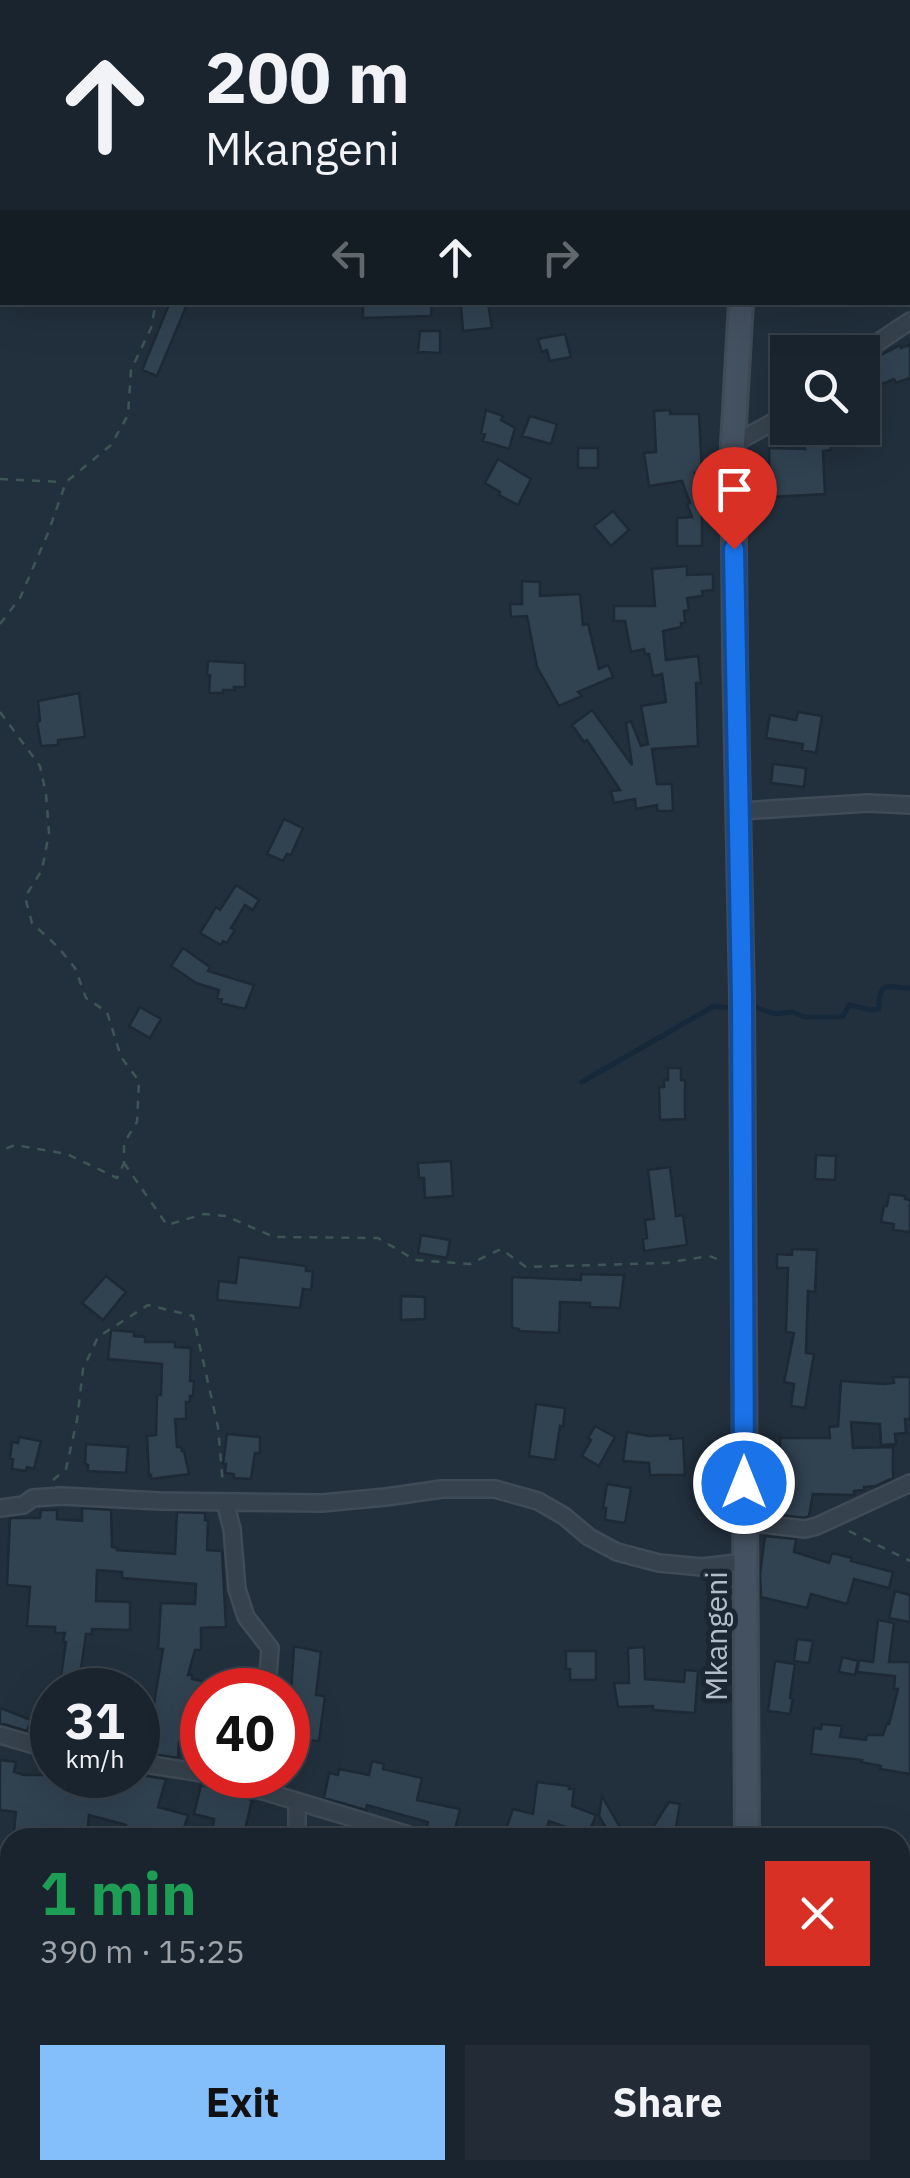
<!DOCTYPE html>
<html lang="en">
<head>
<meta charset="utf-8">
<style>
  :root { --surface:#1a242e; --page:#232c36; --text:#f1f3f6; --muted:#9fa4aa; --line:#38414a; --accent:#84bffb }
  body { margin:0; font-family:"IBM Plex Sans",sans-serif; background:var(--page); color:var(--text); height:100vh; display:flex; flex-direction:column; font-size:38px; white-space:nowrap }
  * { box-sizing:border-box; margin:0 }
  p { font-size:32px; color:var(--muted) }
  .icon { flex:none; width:55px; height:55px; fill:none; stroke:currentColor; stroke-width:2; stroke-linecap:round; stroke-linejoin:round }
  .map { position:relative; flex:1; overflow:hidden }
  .details { position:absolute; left:0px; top:1828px; width:910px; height:352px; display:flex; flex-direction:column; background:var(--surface); border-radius:30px 30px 0 0; box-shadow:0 10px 40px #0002,0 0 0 2px var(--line) }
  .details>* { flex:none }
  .top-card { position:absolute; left:0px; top:0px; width:910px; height:305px; box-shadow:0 10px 40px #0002,0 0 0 2px var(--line); background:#1a242e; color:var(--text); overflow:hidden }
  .controls { position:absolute; left:770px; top:335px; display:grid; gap:20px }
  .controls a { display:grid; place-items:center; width:110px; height:110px; border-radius:0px; background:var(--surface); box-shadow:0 10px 40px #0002,0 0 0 2px var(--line); font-size:50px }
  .speed { position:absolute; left:30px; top:1668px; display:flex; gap:20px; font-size:50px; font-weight:700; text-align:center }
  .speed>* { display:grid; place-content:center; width:130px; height:130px; border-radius:50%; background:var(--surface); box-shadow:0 10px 40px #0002,0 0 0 2px var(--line); line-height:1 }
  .speed small { font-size:25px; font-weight:400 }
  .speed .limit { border:15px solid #d22; background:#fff; color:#111 }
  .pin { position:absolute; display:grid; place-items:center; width:85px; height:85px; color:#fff; margin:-102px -42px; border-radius:50% 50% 50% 0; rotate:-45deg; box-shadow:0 0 10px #0007 }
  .pin .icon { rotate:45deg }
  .me { position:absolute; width:110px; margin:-55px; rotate:0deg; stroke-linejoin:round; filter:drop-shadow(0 0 8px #0008) }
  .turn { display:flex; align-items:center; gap:35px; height:210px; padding:0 40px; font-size:45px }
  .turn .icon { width:130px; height:130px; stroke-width:2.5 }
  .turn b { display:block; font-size:70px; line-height:85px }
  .lanes { display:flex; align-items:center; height:95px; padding:0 40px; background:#0003; justify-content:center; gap:50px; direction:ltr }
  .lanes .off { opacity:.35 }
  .round { display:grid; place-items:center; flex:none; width:105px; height:105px; border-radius:0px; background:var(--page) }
  .overview { display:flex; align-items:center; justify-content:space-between; height:170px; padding:0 40px }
  h1 { font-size:60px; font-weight:700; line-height:75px; color:#1e9e55 }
  .action { display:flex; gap:20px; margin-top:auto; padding:20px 40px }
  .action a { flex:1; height:115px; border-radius:0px; background:var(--accent); color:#111; font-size:40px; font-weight:700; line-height:115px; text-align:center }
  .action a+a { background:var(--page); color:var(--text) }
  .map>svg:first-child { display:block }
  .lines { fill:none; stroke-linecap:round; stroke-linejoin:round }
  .stream { stroke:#15293b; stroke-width:5 }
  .building { fill:#314251; stroke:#1d2934; stroke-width:2.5 }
  .street-casing { stroke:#3f4b56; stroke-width:20 }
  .secondary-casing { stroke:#3f4b56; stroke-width:28 }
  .path { stroke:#3d5655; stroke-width:2.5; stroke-dasharray:8 8; stroke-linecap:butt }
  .street { stroke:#36424d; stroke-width:15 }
  .secondary { stroke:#445160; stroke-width:22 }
  .route-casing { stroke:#114b97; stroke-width:25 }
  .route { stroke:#1a73e8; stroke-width:18 }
  .labels { text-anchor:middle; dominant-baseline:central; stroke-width:10; stroke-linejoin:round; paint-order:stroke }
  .street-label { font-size:30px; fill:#b2bdc8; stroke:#1b2732 }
</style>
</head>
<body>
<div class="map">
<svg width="910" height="2178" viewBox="0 0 910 2178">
  <rect width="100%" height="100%" fill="#22303d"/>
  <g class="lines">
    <path class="stream" d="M747,1008h10l18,6 17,-2 13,5h34l4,-1 6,-11 23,5 7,-1c-1,-29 8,-22 31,-21
      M582,1082l132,-76 22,3"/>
  </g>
  <path class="building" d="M170,302h18l-31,74 -15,-6z
    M363,302h69l-1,14 -68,2z
    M488,303l4,25 -29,3 -2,-25z
    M420,331h20v22l-22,-1z
    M565,334l6,23 -21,4 -3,-11 -5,2 -4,-13z
    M900,345l1,3 9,-3v33l-14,5 -2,-4 -12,5 -10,-24z
    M486,410l17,6 -2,4 14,8 -6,21 -26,-8 2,-7 -4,-1z
    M670,410v4h29l3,59h-7l10,35 -3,1v37h-25v-28l15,-1 -5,-13 3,-1 -8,-22 -33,5 -5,-33 12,-1 -2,-41z
    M530,416l27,8 -6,20 -29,-8z
    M801,428h55l1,5 -27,6 1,11 -8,1 2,43 -55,3 -1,-49 36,1z
    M578,448h20v20h-20z
    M498,459l33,20 -13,26 -19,-10 1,-3 -15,-9z
    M613,511l16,19 -18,16 -17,-20z
    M687,566v9l26,-1v16l-11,1 1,5 -16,2 2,12 -5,1 1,12h-4v4l-18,4 3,29 32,-4 3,27h-5l2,63 -46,3 5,35h15l1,27h-16v-6l-21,4 -1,-10 -21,4 -3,-12 9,-1 -33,-50 -3,2 -12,-17 20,-15 40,55 -6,-42 5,-2 10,25 7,-2 -7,-38 25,-4 -4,-28 -9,2 -4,-22h-4l-1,-5 -13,3 -6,-31h-11v-15h41l-3,-37z
    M522,581l18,1v14l40,-2 3,31 5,-1 11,45 9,-4 5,12 -35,15 4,4 -23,10 -22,-39 -10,-51 -16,1 -1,-13h12z
    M208,661l37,2v24h-11l1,3h-12v3h-14l1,-18h-3z
    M79,693l6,44 -27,3v5l-17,1 -4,-24 3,-1 -2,-20z
    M798,712l24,4 -6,37 -14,-3 1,-6 -37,-6 4,-23 26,5z
    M773,764l33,4 -2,19 -33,-4z
    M284,819l19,9 -12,27 -4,-1 -4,7 -16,-7z
    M236,885l23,15 -6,10 -8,-5 -14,23 4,2 -8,13 -4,-2 -2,4 -21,-12 16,-26 4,3z
    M183,948l27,19 -2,4 46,14 -9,24 -24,-6 1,-4 -5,-1 2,-8 -23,-7 -25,-17z
    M140,1007l21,12 -11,19 -21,-12z
    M668,1068h13v12h4v39l-25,1 -1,-33h5v-7h4z
    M816,1155l20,1 -1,24 -20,-1z
    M451,1161l2,35 -28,2 -1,-20h-5l-1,-15z
    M670,1167l6,49 7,-1 4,30 -43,6 -1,-12 4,-1 -2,-18 9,-1 -6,-49z
    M889,1194l16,2v3l5,1v32l-17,-2 1,-6 -13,-2 3,-16h3z
    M421,1235l29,5 -3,18 -29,-5z
    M792,1249l25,1 -2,42 -7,-1 -2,62 8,1 -9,54 -14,-2 3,-22 -10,-2 10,-49 -8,-1 2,-64h-11v-14l15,1z
    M239,1257l67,9v5h7l-2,19 -8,-1 -3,19 -83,-8 2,-19 17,2z
    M581,1274l43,1 -4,33 -30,-1v-4l-30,-1 -1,31 -40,-2v-2l-7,-1v-51l69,3z
    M106,1276l20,16 -23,28 -21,-17z
    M401,1296l24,1v22l-24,1z
    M111,1330l23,2v4l11,1v5h30v5l16,1 -1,33h4l-1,15h-3v6h-4v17h-11l2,28h4l1,4h2l5,23 -38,5v-4l-2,1 -2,-40 9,-1 1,-40h4l1,-31 -54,-5z
    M893,1377h17v42h-5l1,14 -11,1 1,10 -15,1 -1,-21 -29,-2 2,26 40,-1v31l-17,8 -12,1v3l-10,1v4l-41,-1 -4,22 -5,2 -23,-3 1,-7h-22l3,-52h17v-18h50l-1,-11 9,-1 3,-45 43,3 10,-1z
    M536,1404l29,4 -2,19 -3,-1 -5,34 -26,-4z
    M595,1426l20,11 -16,29 -17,-10 9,-16 -3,-2z
    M627,1432l22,4 21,-1v4l13,-1 2,37h-35l-1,-12 -26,-2z
    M227,1434l33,3v16h-5l-4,26 -17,-1v-4l-9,-1 1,-9h-3z
    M19,1437l22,4 -7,28 -7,-2 -1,4 -14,-2 1,-10 -3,-1 2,-16 6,1z
    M86,1444l42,3 -2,26 -38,-2v-6l-3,-1z
    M701,1471h15v18h-16z
    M607,1484l24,4 -6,35 -20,-3 1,-12h-3z
    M82,1508l29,2 1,37 5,1v2l58,4 2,-42 28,1v7h3l-1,30 15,1 4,76 -25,1v22h-6l-7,25h4v4l10,2v31l-9,-1 -3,32 -11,-1 -1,16 -39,-6 2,-12h7l15,-91h-5l3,-46 34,1 1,-20 -74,-6v-6l-25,-2 -1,31 34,1v28l-38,-1v5h-6l-8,56h-19l7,-48h-3l2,-9h-10v-6l-28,-1 3,-39 -23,-2 3,-67h30l1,-8h16v9l25,2z
    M765,1536l31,3 -2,13 35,11 3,-10 20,5 -1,3 42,11 -4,16 -35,-9 -7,25 -36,-10 -4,14 -46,-11 -1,-23z
    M895,1591l15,4v27l-21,-4z
    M878,1620l16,3 -5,39h21v112l-30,-5 1,-3 -20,-4 1,-2 -51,-6 3,-26 7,1 1,-5 20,2 -2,11 26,3 1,-5h16l4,-12 2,1 9,-35h-4l1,-13 -38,-4 2,-12 14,2z
    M797,1639l16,2 -4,22 -15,-2z
    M294,1646l27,6 -5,43 9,1 -6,45 -21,-1 1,-7h-11v-40h3z
    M644,1647l1,32 39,3 1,-12 13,1 -3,42 -42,-3v-4l-35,1 -4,-24h15l-1,-35z
    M566,1651h30v29h-26v-11h-4z
    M842,1657l16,4 -3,14 -16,-3z
    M775,1661l20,3 -5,34 3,1 -3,15 -22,-3z
    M0,1708l31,12 -4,11 -27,-8z
    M0,1760l16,2 -2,10 10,3h90l24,7 2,-7 26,4 -8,28 30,8 -7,23h-50l1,-7 -7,-2 1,-4 -37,-10 -2,23h-74l3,-26 -16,-2z
    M372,1761l12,3 -1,5 39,9 -5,22 43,9 -7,29 -25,-6 -2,-3 2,-7 -61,-17 -1,5 -42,-12 5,-25 9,2 1,-6 30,6z
    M537,1782l32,4v3h5l-2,17 24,9 -8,20 -39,-14 -5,17h-41l10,-29 20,5z
    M201,1785l51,15 -9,38h-32l3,-19 -20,-5z
    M602,1796l20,35 -10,7 -13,-22z
    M669,1802l11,2 -6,34h-28z"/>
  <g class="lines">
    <defs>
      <path id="street" d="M862,353l48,-32
        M733,444l44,-24 11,-8
        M740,811l128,-8 42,2
        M225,1502l7,27 5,60 9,28 24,31 -3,42
        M0,1508l23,-3 10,-7 28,-2 99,5 162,2 64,-6 56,-8h53l43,12 26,15 25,21 28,15 42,11 43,4 43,-5
        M745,1522l60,7 12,-3 93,-43
        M0,1735l52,15
        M138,1763l64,10
        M210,1775l209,63
        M297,1838v-37
        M900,1892l10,2
        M0,1986l10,5
        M237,2170l1,8"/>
      <path id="secondary" d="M741,0v2
        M741,302l-8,142 2,210 7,343 5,841
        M778,2170l1,8"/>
    </defs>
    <use href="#street" class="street-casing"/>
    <use href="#secondary" class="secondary-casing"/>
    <path class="path" d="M321,2v-2
      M0,479l63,3
      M0,624l20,-26 28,-65 18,-51 45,-37 17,-30 3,-45 20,-42 5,-26
      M0,712l40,54 6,28 3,39 -7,37 -17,27 7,26 26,24 17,21 11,30 21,14 14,45 18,24 -2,41 -13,21v20l-7,15 -50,-24 -52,-9 -15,6
      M124,1163l43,62 37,-11 22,2 48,21 104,1 37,22 55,4 31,-15 25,18 140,-4 43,-7 14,5
      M53,1480l13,-11 11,-49 6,-51 15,-32 50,-32 45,11 25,111 5,58
      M849,1531l61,30"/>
    <use href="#street" class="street"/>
    <use href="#secondary" class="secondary"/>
  </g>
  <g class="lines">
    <defs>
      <path id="route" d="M734,549l8,448 2,486"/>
    </defs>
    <use href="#route" class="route-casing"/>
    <use href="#route" class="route"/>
  </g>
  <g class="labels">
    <g class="street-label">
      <text transform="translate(715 1636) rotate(-90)">Mkangeni</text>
    </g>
  </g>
</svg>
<div class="controls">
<a><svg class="icon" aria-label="search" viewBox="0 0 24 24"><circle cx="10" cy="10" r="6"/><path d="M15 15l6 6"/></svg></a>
</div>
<div class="speed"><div>31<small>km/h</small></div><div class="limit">40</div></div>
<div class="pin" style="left:734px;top:549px;background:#d93025"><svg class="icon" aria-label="arrive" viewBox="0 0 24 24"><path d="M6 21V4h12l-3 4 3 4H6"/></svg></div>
<svg class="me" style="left:744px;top:1483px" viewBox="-20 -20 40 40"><circle r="17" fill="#1a73e8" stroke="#fff" stroke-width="3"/><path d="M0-11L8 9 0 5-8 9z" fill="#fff"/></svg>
<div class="top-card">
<div class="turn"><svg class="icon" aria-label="ahead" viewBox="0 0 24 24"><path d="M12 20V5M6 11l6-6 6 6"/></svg><div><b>200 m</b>Mkangeni</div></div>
<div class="lanes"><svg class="icon off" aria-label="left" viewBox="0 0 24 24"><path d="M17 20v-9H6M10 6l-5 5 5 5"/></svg><svg class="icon" aria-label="ahead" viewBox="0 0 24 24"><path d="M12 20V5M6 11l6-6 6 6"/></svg><svg class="icon off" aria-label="right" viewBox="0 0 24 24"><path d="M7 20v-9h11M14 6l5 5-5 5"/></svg></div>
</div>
<section class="details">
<div class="overview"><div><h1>1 min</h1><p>390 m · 15:25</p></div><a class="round" style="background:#d93025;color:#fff"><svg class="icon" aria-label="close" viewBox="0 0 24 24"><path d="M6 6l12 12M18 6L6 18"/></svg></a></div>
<div class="action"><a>Exit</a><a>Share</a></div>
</section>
</div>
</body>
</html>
